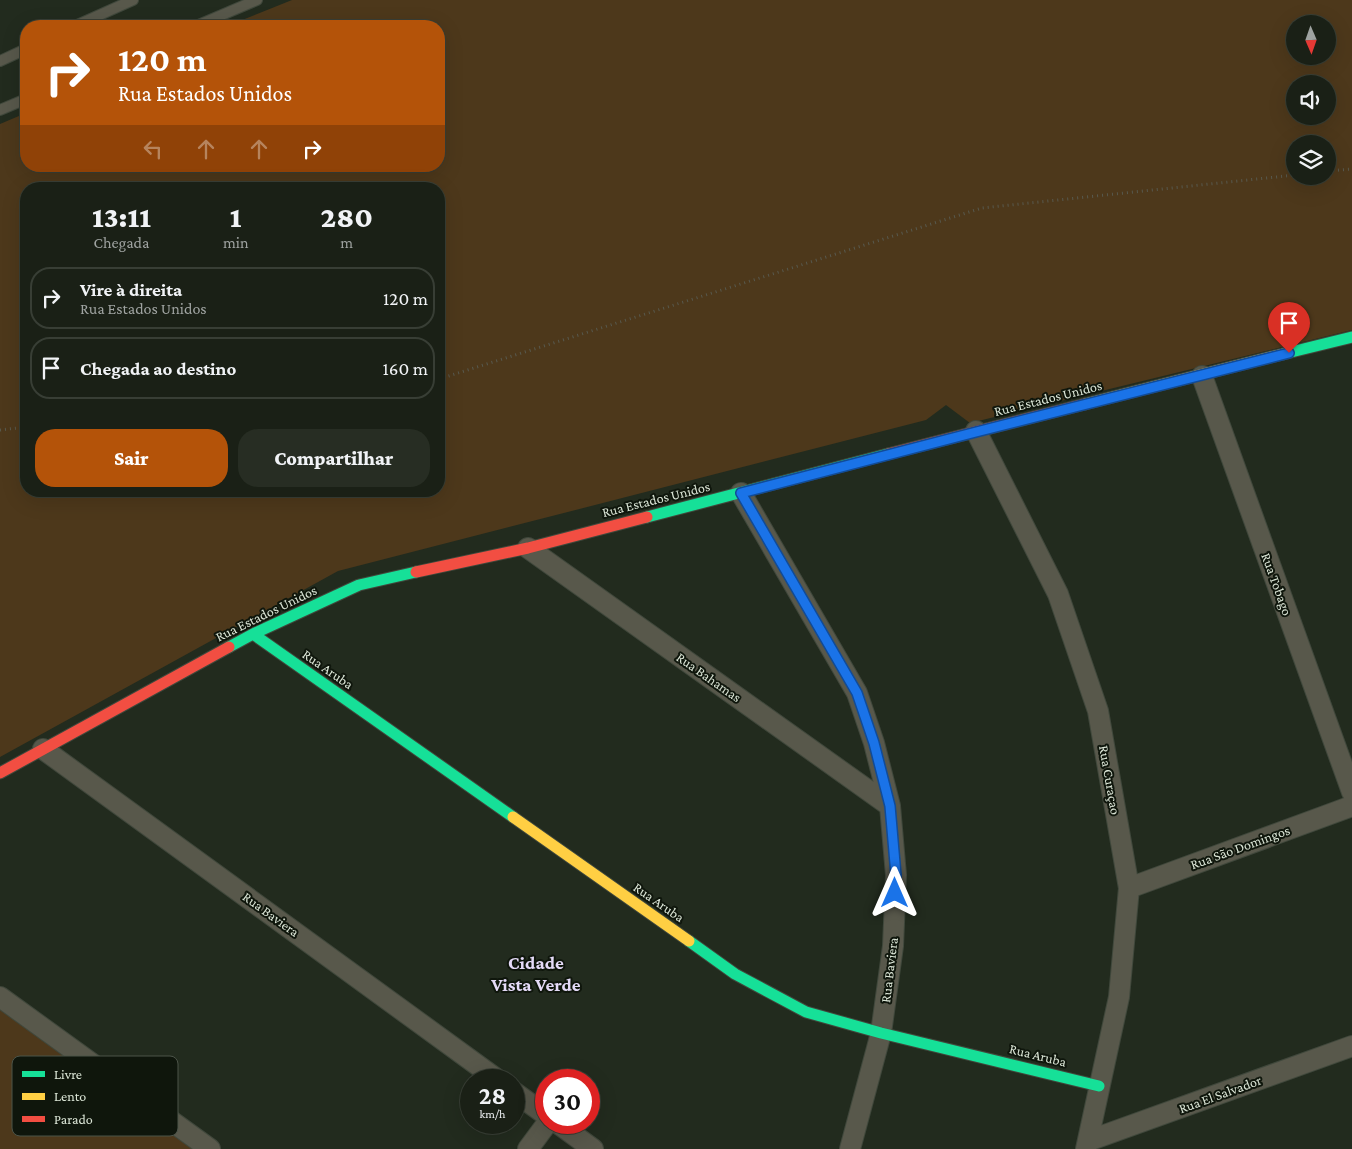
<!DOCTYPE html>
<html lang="pt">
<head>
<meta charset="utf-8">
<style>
  :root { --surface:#1a2016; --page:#272d23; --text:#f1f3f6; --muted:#9fa3a1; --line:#383e35; --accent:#b45309 }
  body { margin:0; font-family:"Crimson Pro",serif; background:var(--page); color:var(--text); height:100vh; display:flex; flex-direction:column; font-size:19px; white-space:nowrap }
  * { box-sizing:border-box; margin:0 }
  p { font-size:16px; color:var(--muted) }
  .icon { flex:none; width:28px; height:28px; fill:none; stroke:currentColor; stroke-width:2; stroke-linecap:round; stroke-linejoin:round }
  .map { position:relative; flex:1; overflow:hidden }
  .panel { position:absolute; left:20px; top:182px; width:425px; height:315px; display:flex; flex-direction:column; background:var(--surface); border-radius:20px; box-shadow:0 5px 20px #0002,0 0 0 1px var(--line) }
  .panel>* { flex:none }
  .top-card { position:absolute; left:20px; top:20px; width:425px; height:152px; border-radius:20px; box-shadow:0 5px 20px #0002,0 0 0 1px var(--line); background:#b45309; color:#fff; overflow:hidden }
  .needle { width:32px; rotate:178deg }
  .buttons { position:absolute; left:1286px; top:15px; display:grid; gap:10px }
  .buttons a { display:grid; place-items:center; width:50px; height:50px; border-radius:50%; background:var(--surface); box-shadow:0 5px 20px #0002,0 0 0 1px var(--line); font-size:25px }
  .speed { position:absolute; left:460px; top:1069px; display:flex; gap:10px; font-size:25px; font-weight:700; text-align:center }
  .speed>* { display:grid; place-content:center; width:65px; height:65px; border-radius:50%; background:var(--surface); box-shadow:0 5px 20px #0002,0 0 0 1px var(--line); line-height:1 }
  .speed small { font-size:12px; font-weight:400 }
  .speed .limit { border:8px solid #d22; background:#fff; color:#111 }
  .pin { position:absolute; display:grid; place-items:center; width:42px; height:42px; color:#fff; margin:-51px -21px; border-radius:50% 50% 50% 0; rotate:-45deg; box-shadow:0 0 5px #0007 }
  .pin .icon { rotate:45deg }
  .me { position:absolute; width:55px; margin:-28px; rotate:0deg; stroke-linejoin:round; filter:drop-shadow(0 0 4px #0008) }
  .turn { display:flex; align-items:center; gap:18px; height:105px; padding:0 15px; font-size:22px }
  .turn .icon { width:65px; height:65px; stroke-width:2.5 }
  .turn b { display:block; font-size:35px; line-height:42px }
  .lanes { display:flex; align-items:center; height:48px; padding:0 15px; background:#0003; justify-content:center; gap:25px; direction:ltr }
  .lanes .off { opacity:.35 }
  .eta { display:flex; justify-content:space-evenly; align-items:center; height:85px; text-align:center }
  .eta b { font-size:30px; font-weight:800; line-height:35px }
  .action { display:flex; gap:10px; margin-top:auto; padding:10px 15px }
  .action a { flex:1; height:58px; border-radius:20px; background:var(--accent); color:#fff; font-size:20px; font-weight:800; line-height:58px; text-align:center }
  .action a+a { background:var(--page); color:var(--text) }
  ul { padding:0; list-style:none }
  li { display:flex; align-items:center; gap:15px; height:62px; margin:0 10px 8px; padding:0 5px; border:2px solid var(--line); border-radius:20px }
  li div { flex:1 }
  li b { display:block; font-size:19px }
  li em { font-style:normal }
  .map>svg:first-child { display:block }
  .green { fill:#4d381b; fill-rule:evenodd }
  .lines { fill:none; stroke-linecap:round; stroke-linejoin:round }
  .lane-casing { stroke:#40483c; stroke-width:12 }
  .street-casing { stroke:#40483c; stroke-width:22 }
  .fast-casing { stroke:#40483c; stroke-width:13 }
  .slow-casing { stroke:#40483c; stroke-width:13 }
  .jam-casing { stroke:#40483c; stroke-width:13 }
  .path { stroke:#58594e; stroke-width:3; stroke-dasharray:1 4; stroke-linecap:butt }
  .lane { stroke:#58584b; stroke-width:10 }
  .street { stroke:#58584b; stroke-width:20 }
  .fast { stroke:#16e098; stroke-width:11 }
  .slow { stroke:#ffcf43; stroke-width:11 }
  .jam { stroke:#f24e42; stroke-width:11 }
  .route-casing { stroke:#114b97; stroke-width:12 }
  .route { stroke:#1a73e8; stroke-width:9 }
  .labels { text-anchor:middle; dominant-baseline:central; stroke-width:4; stroke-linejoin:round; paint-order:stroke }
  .street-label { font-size:14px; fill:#dbe5d6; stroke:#0f160c }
  .district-label { font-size:19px; font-weight:bold; fill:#e5dbf8; stroke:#0f160c }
  .key { fill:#0f160c; stroke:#4c5449; stroke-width:1 }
  .key-label { font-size:14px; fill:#dbe5d6 }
</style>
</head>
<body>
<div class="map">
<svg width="1352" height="1149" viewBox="0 0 1352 1149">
  <rect width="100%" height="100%" fill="#222b1e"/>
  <path class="green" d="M292,0h1060v330l-382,93 -24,-18 -20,15 -588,151 -338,186v-633l26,-11v53h413v-140h-212zM1295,24h33v32h-33zM1295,84h33v32h-33zM1295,144h33v32h-33zM26,189h413v302h-413z
    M0,1003l199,146h-199z"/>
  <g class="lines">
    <defs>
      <path id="lane" d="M75,26l58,-26
        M196,26l61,-26
        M0,61l26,-12
        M0,110l26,-11"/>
      <path id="street" d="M1202,376l150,416
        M976,431l82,163 40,117 31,177 -10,109 -33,152
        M741,493l116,200 17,50 16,63 6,69 -3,71 -12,87 -31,116
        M528,548l362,258
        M43,749l455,331
        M1129,888l223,-82
        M0,997l210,152
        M514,1092l32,23
        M556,1122l37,27
        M1088,1141l264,-95
        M528,1149l20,-27"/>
      <path id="fast" d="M1283,354l69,-17
        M647,517l241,-63
        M253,634l260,183
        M229,647l24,-13 106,-49 57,-13
        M689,941l46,33 71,38 75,21 218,53"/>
      <path id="slow" d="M1085,404l198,-50
        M513,817l176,124"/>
      <path id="jam" d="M888,454l197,-50
        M416,572l112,-24 119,-31
        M0,773l229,-126"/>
    </defs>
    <use href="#lane" class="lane-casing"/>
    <use href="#street" class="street-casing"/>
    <use href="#fast" class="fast-casing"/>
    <use href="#slow" class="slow-casing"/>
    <use href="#jam" class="jam-casing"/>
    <path class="path" d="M1328,171l24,-2
      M439,379l543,-171 313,-33
      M0,430l26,-3"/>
    <use href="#lane" class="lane"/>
    <use href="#street" class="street"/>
    <use href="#fast" class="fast"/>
    <use href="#slow" class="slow"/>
    <use href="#jam" class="jam"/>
  </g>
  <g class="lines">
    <defs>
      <path id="route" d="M895,893l1,-18 -6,-69 -16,-63 -17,-50 -116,-200 235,-61 313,-79"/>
    </defs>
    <use href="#route" class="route-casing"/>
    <use href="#route" class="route"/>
  </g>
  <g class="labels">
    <g class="street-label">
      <text transform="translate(1048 398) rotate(-14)">Rua Estados Unidos</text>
      <text transform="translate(656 499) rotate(-14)">Rua Estados Unidos</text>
      <text transform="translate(1277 584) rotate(70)">Rua Tobago</text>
      <text transform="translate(266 613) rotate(-26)">Rua Estados Unidos</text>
      <text transform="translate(328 669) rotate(35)">Rua Aruba</text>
      <text transform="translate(709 677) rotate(35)">Rua Bahamas</text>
      <text transform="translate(1110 780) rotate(80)">Rua Curaçao</text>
      <text transform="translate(1240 847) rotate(-20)">Rua São Domingos</text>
      <text transform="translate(659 902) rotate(35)">Rua Aruba</text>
      <text transform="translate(271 914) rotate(36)">Rua Baviera</text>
      <text transform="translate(889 970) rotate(-83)">Rua Baviera</text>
      <text transform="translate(1038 1055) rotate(14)">Rua Aruba</text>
      <text transform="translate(1220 1094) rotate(-20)">Rua El Salvador</text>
    </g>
    <g class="district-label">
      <text x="536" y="962">Cidade<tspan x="536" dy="22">Vista Verde</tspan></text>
    </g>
  </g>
  <rect x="12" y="1056" width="166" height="80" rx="8" class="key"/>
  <rect x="22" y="1071" width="23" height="6" fill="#16e098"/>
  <rect x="22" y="1093" width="23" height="7" fill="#ffcf43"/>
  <rect x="22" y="1116" width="23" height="6" fill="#f24e42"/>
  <g class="key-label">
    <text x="54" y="1079">Livre</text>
    <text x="54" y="1101">Lento</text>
    <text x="54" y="1124">Parado</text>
  </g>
</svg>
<div class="buttons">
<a><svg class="needle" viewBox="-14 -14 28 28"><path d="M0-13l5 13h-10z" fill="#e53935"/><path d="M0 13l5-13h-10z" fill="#9fa3a1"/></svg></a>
<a><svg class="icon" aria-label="sound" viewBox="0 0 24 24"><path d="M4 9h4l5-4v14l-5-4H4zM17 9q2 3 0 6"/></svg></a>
<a><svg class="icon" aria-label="layers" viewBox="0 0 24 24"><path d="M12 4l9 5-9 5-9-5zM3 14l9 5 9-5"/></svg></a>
</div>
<div class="speed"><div>28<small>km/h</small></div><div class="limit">30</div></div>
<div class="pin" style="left:1289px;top:353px;background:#d93025"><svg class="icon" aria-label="arrive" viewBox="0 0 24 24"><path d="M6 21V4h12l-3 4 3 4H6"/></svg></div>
<svg class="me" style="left:895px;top:893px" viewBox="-20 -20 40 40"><path d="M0-17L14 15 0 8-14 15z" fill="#1a73e8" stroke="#fff" stroke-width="4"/></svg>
<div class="top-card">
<div class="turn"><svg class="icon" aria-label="right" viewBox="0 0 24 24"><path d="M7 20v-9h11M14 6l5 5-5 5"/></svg><div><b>120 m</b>Rua Estados Unidos</div></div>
<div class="lanes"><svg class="icon off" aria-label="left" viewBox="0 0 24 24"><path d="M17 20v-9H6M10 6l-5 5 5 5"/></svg><svg class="icon off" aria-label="ahead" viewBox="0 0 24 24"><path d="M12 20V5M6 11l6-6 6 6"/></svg><svg class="icon off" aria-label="ahead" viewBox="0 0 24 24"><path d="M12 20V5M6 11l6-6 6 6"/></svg><svg class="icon" aria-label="right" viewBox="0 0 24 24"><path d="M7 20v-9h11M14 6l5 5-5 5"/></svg></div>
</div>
<section class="panel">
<div class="eta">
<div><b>13:11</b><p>Chegada</p></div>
<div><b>1</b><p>min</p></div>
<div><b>280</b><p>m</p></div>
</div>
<ul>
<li><svg class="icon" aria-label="right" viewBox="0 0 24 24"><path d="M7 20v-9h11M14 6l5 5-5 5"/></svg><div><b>Vire à direita</b><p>Rua Estados Unidos</p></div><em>120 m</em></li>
<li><svg class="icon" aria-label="arrive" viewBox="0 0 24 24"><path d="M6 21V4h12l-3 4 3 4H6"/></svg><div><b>Chegada ao destino</b></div><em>160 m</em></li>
</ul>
<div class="action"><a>Sair</a><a>Compartilhar</a></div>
</section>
</div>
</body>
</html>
